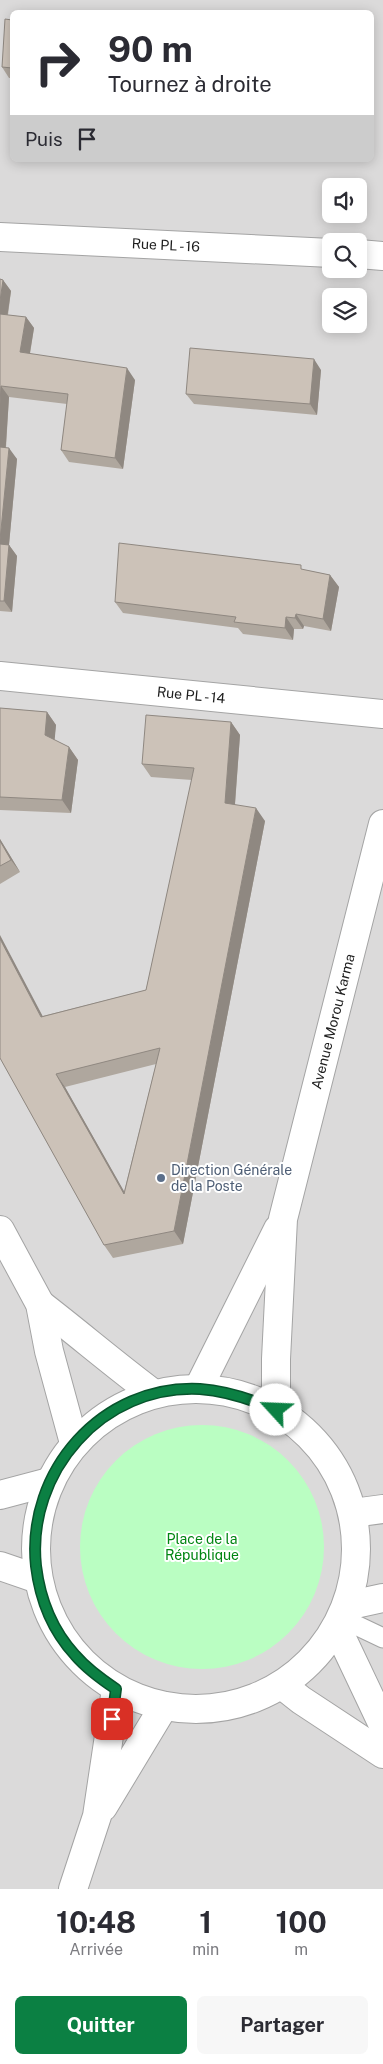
<!DOCTYPE html>
<html lang="fr">
<head>
<meta charset="utf-8">
<style>
  :root { --surface:#fff; --page:#f7f7f7; --text:#2b2b33; --muted:#7c7c81; --accent:#0b8043 }
  body { margin:0; font-family:"Public Sans",sans-serif; background:var(--page); color:var(--text); height:100vh; display:flex; flex-direction:column; font-size:19px; white-space:nowrap }
  * { box-sizing:border-box; margin:0 }
  p { font-size:16px; color:var(--muted) }
  .icon { flex:none; width:28px; height:28px; fill:none; stroke:currentColor; stroke-width:2; stroke-linecap:round; stroke-linejoin:round }
  .map { position:relative; height:1889px; overflow:hidden }
  .sheet { display:flex; flex-direction:column; background:var(--surface); flex:1 }
  .sheet>* { flex:none }
  .banner { position:absolute; left:10px; top:10px; width:364px; height:152px; border-radius:8px; box-shadow:0 2px 12px #0003; background:#fff; color:var(--text); overflow:hidden }
  .buttons { position:absolute; left:322px; top:178px; display:grid; gap:10px }
  .buttons a { display:grid; place-items:center; width:45px; height:45px; border-radius:8px; background:var(--surface); box-shadow:0 2px 12px #0003; font-size:25px }
  .pin { position:absolute; display:grid; place-items:center; width:42px; height:42px; color:#fff; margin:-21px; border-radius:10px; box-shadow:0 2px 8px #0006 }
  .me { position:absolute; width:55px; margin:-28px; rotate:295deg; stroke-linejoin:round; filter:drop-shadow(0 0 4px #0008) }
  .turn { display:flex; align-items:center; gap:18px; height:105px; padding:0 15px; font-size:22px }
  .turn .icon { width:65px; height:65px; stroke-width:2.5 }
  .turn b { display:block; font-size:35px; line-height:42px }
  .then { display:flex; align-items:center; height:48px; padding:0 15px; background:#0003; gap:10px; font-size:19px }
  .eta { display:flex; justify-content:space-evenly; align-items:center; height:85px; text-align:center }
  .eta b { font-size:30px; font-weight:700; line-height:35px }
  .action { display:flex; gap:10px; margin-top:auto; padding:10px 15px }
  .action a { flex:1; height:58px; border-radius:8px; background:var(--accent); color:#fff; font-size:20px; font-weight:700; line-height:58px; text-align:center }
  .action a+a { background:var(--page); color:var(--text) }
  .map>svg:first-child { display:block }
  .residential { fill:#dbdada; fill-rule:evenodd }
  .park { fill:#bafec2 }
  .lines { fill:none; stroke-linecap:round; stroke-linejoin:round }
  .service-casing { stroke:#a4a4a4; stroke-width:21 }
  .minor-casing { stroke:#a4a4a4; stroke-width:30 }
  .tertiary-casing { stroke:#a4a4a4; stroke-width:30 }
  .service { stroke:#fff; stroke-width:19 }
  .minor { stroke:#fff; stroke-width:28 }
  .tertiary { stroke:#fff; stroke-width:28 }
  .wall { fill:#afa79e; fill-rule:evenodd }
  .shaded-wall { fill:#8f8881 }
  .building { fill:#ccc2b8; stroke:#8f8881; fill-rule:evenodd }
  .route-casing { stroke:#07532c; stroke-width:12 }
  .route { stroke:#0b8043; stroke-width:9 }
  .service-dot { fill:#5c6f8a; stroke:#fff; stroke-width:2 }
  .labels { text-anchor:middle; dominant-baseline:central; stroke-width:4; stroke-linejoin:round; paint-order:stroke }
  .street-label { font-size:14px; fill:#1d1d1d; stroke:#fff }
  .service-label { font-size:14px; fill:#4e5e75; stroke:#fff; text-anchor:start }
  .park-label { font-size:14px; fill:#018512; stroke:#fff }
</style>
</head>
<body>
<div class="map">
<svg width="383" height="1889" viewBox="0 0 383 1889">
  <rect width="100%" height="100%" fill="#efebe2"/>
  <path class="residential" d="M0,0h383v1889h-383zM12,12h359v148h-359zM331,186h28v28h-28zM331,241h28v28h-28zM331,296h28v28h-28z"/>
  <path class="park" d="M80 1547a122 122 0 1 1 244 0a122 122 0 1 1-244 0Z"/>
  <g class="lines">
    <defs>
      <path id="service" d="M341,1618l42,20"/>
      <g id="minor">
        <path id="s1" d="M0,237l331,16"/>
        <path d="M359,254l24,2"/>
        <path id="s2" d="M0,676l383,38"/>
      </g>
      <g id="tertiary">
        <path d="M0,1230l40,74 9,47 25,92"/>
        <path d="M40,1304c39,30 75,61 114,90"/>
        <circle cx="196" cy="1549" r="160"/>
        <path d="M198,1389l80,-160"/>
        <path id="s3" d="M276,1410v-51l7,-140 100,-395"/>
        <path d="M0,1495l49,-13"/>
        <path d="M353,1513l30,-4"/>
        <path d="M0,1566l38,13"/>
        <path d="M346,1606l37,-8"/>
        <path d="M337,1628l46,97"/>
        <path d="M282,1685l19,15 82,54"/>
        <path d="M103,1807l61,-101"/>
        <path d="M73,1889l24,-73 19,-127"/>
      </g>
    </defs>
    <use href="#service" class="service-casing"/>
    <use href="#minor" class="minor-casing"/>
    <use href="#tertiary" class="tertiary-casing"/>
    <use href="#service" class="service"/>
    <use href="#minor" class="minor"/>
    <use href="#tertiary" class="tertiary"/>
  </g>
  <path class="wall" d="M12,20v58h-3l-7,-11z
    M0,279l3,1 8,11 -3,24 18,2 8,11 -4,26 105,26 -12,89 -54,-7 -8,-12 6,-46 -58,-7 -3,51 11,11 -8,86 8,11 -5,56 -12,-1z
    M321,370l-4,45 -123,-11 -8,-10z
    M305,570l25,5 9,12 -8,44 -27,-5 -1,3h-9l-1,11 -50,-6 -5,-6 -115,-15 -8,-11z
    M0,708l47,4 9,13 -2,15 15,7 9,13 -7,53 -71,-3z
    M231,722l9,13 -5,70 30,16 -82,423 -70,14 -9,-13 -104,-187 43,-42 103,-26 46,-210 -41,-3 -9,-13zM156,1064l-32,128 -59,-105z
    M0,839l20,33 -20,12z"/>
  <path class="shaded-wall" d="M3,280l8,11 -5,34 -6,-9v-15z
    M26,317l8,11 -6,36 -8,-12z
    M314,359l7,11 -4,45 -7,-11z
    M127,368l8,12 -12,89 -8,-11z
    M1,386l8,11 -4,61 -5,-7v-47z
    M9,448l8,11 -9,96 -8,-11v-4z
    M9,545l8,11 -5,56 -8,-11z
    M330,575l9,12 -8,44 -8,-12z
    M296,614l8,12 -1,3 -8,-11z
    M286,617l8,12 -1,11 -8,-12z
    M47,712l9,13 -2,22 -9,-12z
    M231,722l9,13 -6,81 -9,-13z
    M69,747l9,13 -7,53 -9,-13z
    M256,808l9,13 -82,423 -9,-13z
    M0,839l20,33 -9,-12 -11,-19z
    M0,935l50,95 -9,-13 -41,-78z
    M56,1074l9,13 68,120 -9,-13z"/>
  <path class="building" d="M5,19l7,1v48l-10,-1z
    M0,279l3,1 -3,21z
    M0,314l26,3 -6,35 107,16 -12,90 -54,-8 7,-56 -67,-8 -1,18z
    M190,348l124,11 -4,45 -124,-10z
    M0,447l9,1 -9,92z
    M119,543l182,22v4l29,6 -7,44 -27,-5 -1,4 -9,-1 -1,11 -51,-6 2,-5 -121,-15z
    M0,544l9,1 -5,56h-4z
    M0,708l47,4 -2,23 24,12 -7,53 -62,-3z
    M146,715l85,7 -6,81 31,5 -82,423 -70,14 -104,-187v-119l41,78 105,-27 48,-222 -52,-4zM160,1048l-36,146 -68,-120z
    M0,841l11,19 -11,6z"/>
  <g class="lines">
    <defs>
      <path id="route" d="M112,1719l4,-30c-15,-10 -29,-20 -41,-34 -22,-24 -35,-56 -39,-89 -10,-94 66,-182 164,-177 27,2 51,10 76,21"/>
    </defs>
    <use href="#route" class="route-casing"/>
    <use href="#route" class="route"/>
  </g>
  <circle class="service-dot" cx="161" cy="1178" r="5"/>
  <g class="labels">
    <g class="street-label">
      <text stroke="none"><textPath href="#s1" startOffset="166">Rue PL - 16</textPath></text>
      <text stroke="none"><textPath href="#s2" startOffset="192">Rue PL - 14</textPath></text>
      <text stroke="none"><textPath href="#s3" startOffset="395">Avenue Morou Karma</textPath></text>
    </g>
    <g class="service-label">
      <text x="171" y="1170">Direction Générale<tspan x="171" dy="16">de la Poste</tspan></text>
    </g>
    <g class="park-label">
      <text x="202" y="1539">Place de la<tspan x="202" dy="16">République</tspan></text>
    </g>
  </g>
</svg>
<div class="buttons">
<a><svg class="icon" aria-label="sound" viewBox="0 0 24 24"><path d="M4 9h4l5-4v14l-5-4H4zM17 9q2 3 0 6"/></svg></a>
<a><svg class="icon" aria-label="search" viewBox="0 0 24 24"><circle cx="10" cy="10" r="6"/><path d="M15 15l6 6"/></svg></a>
<a><svg class="icon" aria-label="layers" viewBox="0 0 24 24"><path d="M12 4l9 5-9 5-9-5zM3 14l9 5 9-5"/></svg></a>
</div>
<div class="pin" style="left:112px;top:1719px;background:#d93025"><svg class="icon" aria-label="arrive" viewBox="0 0 24 24"><path d="M6 21V4h12l-3 4 3 4H6"/></svg></div>
<svg class="me" style="left:276px;top:1410px" viewBox="-20 -20 40 40"><circle r="19" fill="#fff"/><path d="M0-13L10 11 0 6-10 11z" fill="#0b8043"/></svg>
<div class="banner">
<div class="turn"><svg class="icon" aria-label="right" viewBox="0 0 24 24"><path d="M7 20v-9h11M14 6l5 5-5 5"/></svg><div><b>90 m</b>Tournez à droite</div></div>
<div class="then">Puis<svg class="icon" aria-label="arrive" viewBox="0 0 24 24"><path d="M6 21V4h12l-3 4 3 4H6"/></svg></div>
</div>
</div>
<section class="sheet">
<div class="eta">
<div><b>10:48</b><p>Arrivée</p></div>
<div><b>1</b><p>min</p></div>
<div><b>100</b><p>m</p></div>
</div>
<div class="action"><a>Quitter</a><a>Partager</a></div>
</section>
</body>
</html>
